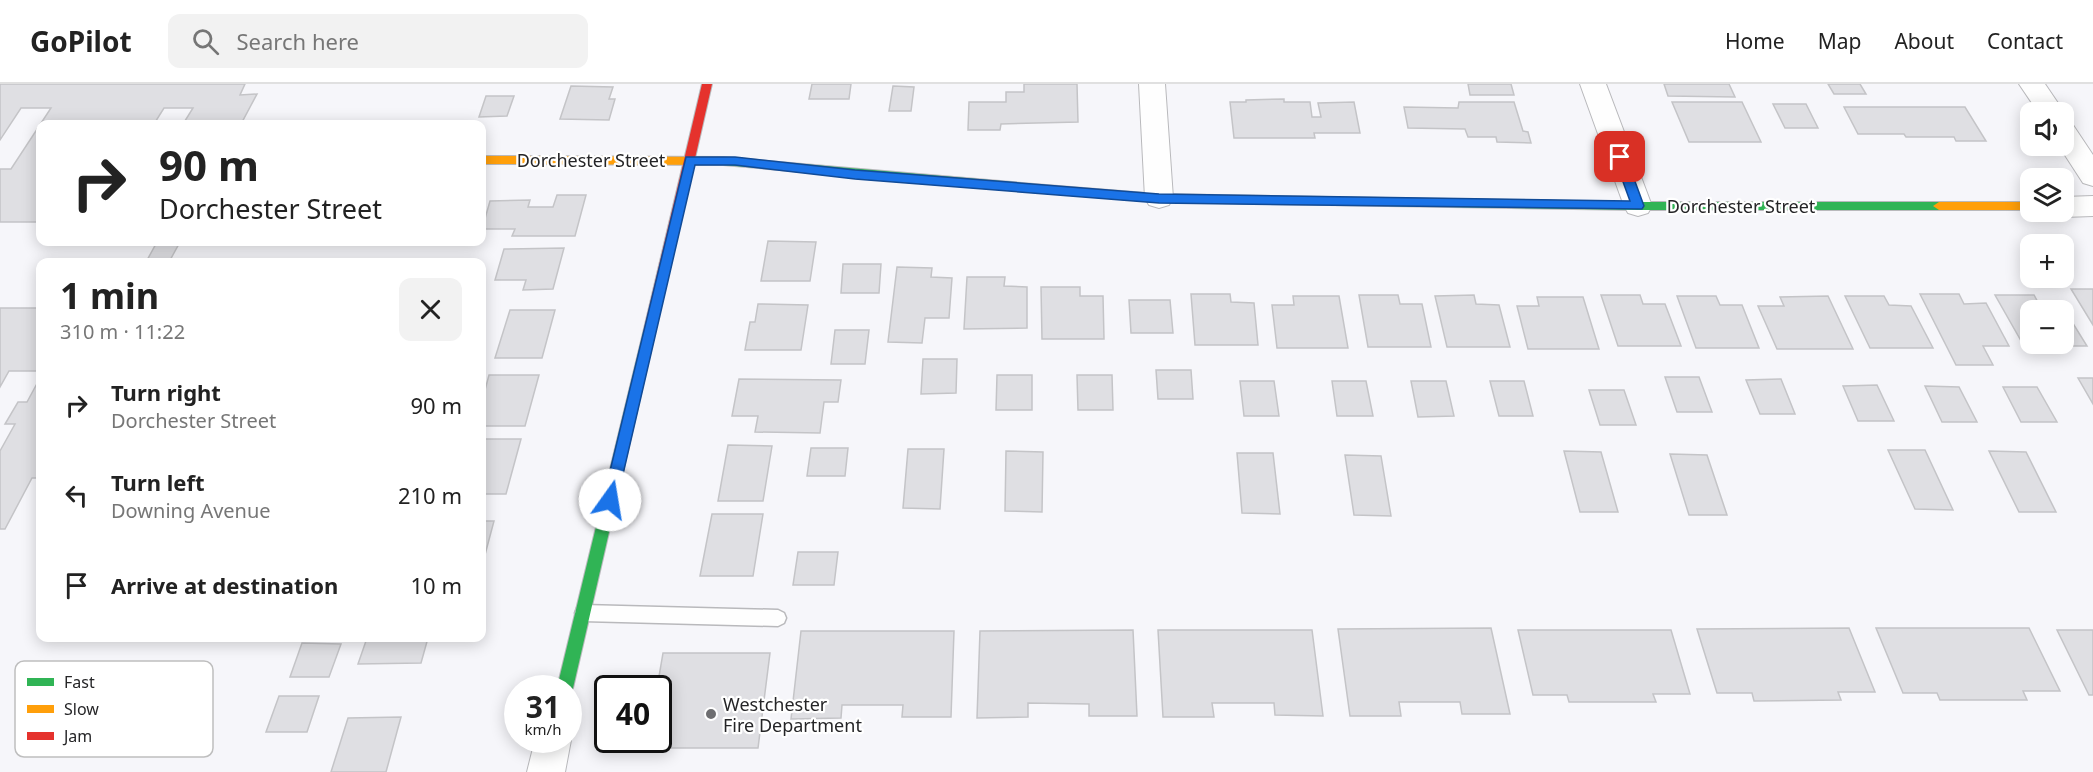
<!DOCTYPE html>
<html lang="en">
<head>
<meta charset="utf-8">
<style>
  :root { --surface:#fff; --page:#f2f2f2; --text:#222; --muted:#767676; --line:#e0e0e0 }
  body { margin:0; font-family:"Noto Sans",sans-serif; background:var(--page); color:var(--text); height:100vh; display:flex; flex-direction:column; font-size:22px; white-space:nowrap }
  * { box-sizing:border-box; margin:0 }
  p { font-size:20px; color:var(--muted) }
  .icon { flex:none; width:33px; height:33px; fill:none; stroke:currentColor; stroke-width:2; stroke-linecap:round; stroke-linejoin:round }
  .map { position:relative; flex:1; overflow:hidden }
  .panel { position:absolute; left:36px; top:174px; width:450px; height:384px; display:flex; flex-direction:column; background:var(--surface); border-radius:12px; box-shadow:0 3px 15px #0003 }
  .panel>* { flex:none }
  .top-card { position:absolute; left:36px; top:36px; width:450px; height:126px; border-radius:12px; box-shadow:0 3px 15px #0003; background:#fff; color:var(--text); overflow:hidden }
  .buttons { position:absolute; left:2020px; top:18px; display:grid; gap:12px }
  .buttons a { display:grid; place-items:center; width:54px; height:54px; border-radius:12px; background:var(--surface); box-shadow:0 3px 15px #0003; font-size:30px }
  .speed { position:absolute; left:504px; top:591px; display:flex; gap:12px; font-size:30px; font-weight:700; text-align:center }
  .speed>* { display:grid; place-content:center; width:78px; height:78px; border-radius:50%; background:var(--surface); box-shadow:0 3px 15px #0003; line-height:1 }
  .speed small { font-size:15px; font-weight:400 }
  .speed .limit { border:3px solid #111; border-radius:9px; background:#fff; color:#111 }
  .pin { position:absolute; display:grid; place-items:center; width:51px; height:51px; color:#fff; margin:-26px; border-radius:12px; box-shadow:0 3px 9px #0006 }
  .me { position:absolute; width:66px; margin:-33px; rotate:13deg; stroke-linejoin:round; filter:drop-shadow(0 0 4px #0008) }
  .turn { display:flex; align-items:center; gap:21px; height:126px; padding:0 24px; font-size:27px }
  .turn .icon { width:78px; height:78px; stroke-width:2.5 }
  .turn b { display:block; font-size:42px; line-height:51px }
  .round { display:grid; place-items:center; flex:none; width:63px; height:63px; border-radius:12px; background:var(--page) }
  .head { display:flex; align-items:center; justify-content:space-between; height:102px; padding:0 24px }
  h1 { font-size:36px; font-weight:700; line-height:45px }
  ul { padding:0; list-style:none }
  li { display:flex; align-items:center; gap:18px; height:90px; padding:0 24px }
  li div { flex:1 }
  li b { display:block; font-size:22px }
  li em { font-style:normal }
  header { display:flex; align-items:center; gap:36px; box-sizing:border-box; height:84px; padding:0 30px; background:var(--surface); border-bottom:2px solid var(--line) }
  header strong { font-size:28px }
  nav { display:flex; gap:33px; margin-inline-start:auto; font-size:21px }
  .search { width:420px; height:54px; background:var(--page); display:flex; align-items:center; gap:15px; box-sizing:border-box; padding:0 21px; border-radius:12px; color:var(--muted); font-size:22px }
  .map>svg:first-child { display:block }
  .building { fill:#dfdfe3; stroke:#c4c4c7; stroke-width:1.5; fill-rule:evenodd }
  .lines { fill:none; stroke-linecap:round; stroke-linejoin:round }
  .lane-casing { stroke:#b9b9bc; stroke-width:3 }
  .street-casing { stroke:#b9b9bc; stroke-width:2 }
  .fast-casing { stroke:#b9b9bc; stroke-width:2 }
  .slow-casing { stroke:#b9b9bc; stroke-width:2 }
  .jam-casing { stroke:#b9b9bc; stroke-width:2 }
  .lane { fill:#fefefe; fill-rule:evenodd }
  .street { fill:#fefefe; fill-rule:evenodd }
  .fast { fill:#30b455; fill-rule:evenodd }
  .slow { fill:#ff9f0a; fill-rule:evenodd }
  .jam { fill:#e5322d; fill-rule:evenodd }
  .route { fill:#1a73e8; stroke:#114b97; stroke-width:1.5 }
  .poi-dot { fill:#6e6e71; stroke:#fff; stroke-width:2 }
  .labels { text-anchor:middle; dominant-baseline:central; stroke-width:4.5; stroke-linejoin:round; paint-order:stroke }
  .street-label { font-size:18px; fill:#252527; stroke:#fff }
  .poi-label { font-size:18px; fill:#252527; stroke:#fff; text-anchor:start }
  .key { fill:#fff; stroke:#bebebe; stroke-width:1.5 }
  .key-label { font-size:16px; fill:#252527 }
</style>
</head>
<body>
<header>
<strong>GoPilot</strong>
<div class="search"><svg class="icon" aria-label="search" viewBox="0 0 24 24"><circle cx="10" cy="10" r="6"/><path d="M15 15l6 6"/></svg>Search here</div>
<nav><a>Home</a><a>Map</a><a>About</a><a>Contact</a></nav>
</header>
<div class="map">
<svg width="2093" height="688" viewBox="0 0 2093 688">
  <rect width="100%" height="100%" fill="#f6f6fa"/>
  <path class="building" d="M0,0h245l-5,11 17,-1 -16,30h-58l10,-16h-29l-10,16h-114v98h-40v-53h11l40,-61h-30l-21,32z
    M812,0h39l-2,15h-40z
    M1024,0h53l1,38 -77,2 -1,6h-32l1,-28h37v-10h18z
    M1468,0h43l3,11h-44z
    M1664,0h65l6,13 -67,-1z
    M1828,0h32l6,10h-32z
    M571,2l42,1 -4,12h6l-6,21 -49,-1z
    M893,2l21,1 -3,24h-22z
    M486,12h28l-7,20 -28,1z
    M1284,15v3h26l2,15h9l-3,-14 36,-1 6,31h-46l1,5h-81l-4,-36h16v-2z
    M1459,18h55l9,29 5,1 3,11 -34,-1 -1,-5h-28l-3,-8 -57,-1 -4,-21 54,1z
    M1672,18h70l19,40h-72z
    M1773,20h33l12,24h-33z
    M1844,23h121l21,34h-30l-2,-4h-48l-2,-3h-46z
    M557,111h29l-11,41h-63l3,-7h-33l8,-28 40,-1 -2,7h25z
    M768,157l48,1 -6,39h-49z
    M157,158h23l-11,20h-23z
    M564,164l-11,41 -30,1 3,-10h-31l9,-31z
    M843,180h38l-2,29h-38z
    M897,183l35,1 -1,9 21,1 -3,40h-24l-3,25 -34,-1z
    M967,193h38l-1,9 23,1v41l-63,1z
    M1041,203h39v9h23l1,43h-62z
    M2071,205h22v36z
    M1191,210h39l1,8 23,1 4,42h-63z
    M1920,210h39l5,10 22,-1 23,43h-26l10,19h-37z
    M1359,211h39l2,9h22l9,43h-63z
    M1474,211l2,9 23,1 11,42h-63l-12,-51z
    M1601,211h39l3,9h22l16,42h-63z
    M1995,211h39l5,9h22l26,42h-63zM2031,226h33v34h-33z
    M1293,212h46l9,52h-71l-5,-43h22z
    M1677,212h39l4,9h22l17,43h-63z
    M1828,212l25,53h-76l-19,-43h26l-4,-9z
    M1845,212h39l5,9 22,1 22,42h-63z
    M1537,213h46l16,52h-71l-11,-43h22z
    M1129,216h41l3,33h-42z
    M758,220l50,1 -7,45h-56l5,-28h5z
    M0,224h40v63h-31l-9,16z
    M510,226h45l-13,48h-47z
    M835,246h34l-4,34h-34z
    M923,275h34l-1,34 -35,1z
    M1156,286h35l2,29h-35z
    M489,291h50l-14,51h-43v-25z
    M997,291h35v35h-36z
    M1077,291h35l1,35h-35z
    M1665,293h34l13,35h-35z
    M40,294v100h-8l-27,51h-5v-78l15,-27h-10l13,-22h9z
    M2078,294h15v26z
    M739,295l102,1 -3,22h-14l-4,31 -65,-1 3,-16h-26z
    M1781,295l14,35h-35l-14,-34z
    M1240,297h34l5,35h-35z
    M1332,297h34l7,35h-36z
    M1411,297h35l8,35 -36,1z
    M1490,297h34l9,35h-34z
    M1877,301l17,36h-36l-15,-35z
    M1925,302l34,1 18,35h-35z
    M2003,303h34l20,35h-36z
    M1589,306h35l12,35h-36z
    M482,355h39l-15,55h-24z
    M728,361l44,1 -9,55h-45z
    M811,364h37l-3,28h-38z
    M908,365h36l-4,60 -37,-1z
    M1888,366h37l28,60 -38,-1z
    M1006,367l37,1 -1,60 -37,-1z
    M1564,367l37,1 17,60h-38z
    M1989,367l37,1 30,60h-37z
    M1237,369h36l7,61 -38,-1z
    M1670,370l37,1 20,60h-38z
    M1345,371l36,1 10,60 -37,-1z
    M712,430h51l-10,62h-53z
    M482,437h12l-12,45z
    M798,468h40l-4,33h-41z
    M1491,544l19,86h-48l-2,-12h-61l2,14h-51l-12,-87z
    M1849,544l26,64h-37l3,8 -87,1 -2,-8h-35l-20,-64z
    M1876,544h153l31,63h-37l4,9h-87l-3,-7h-34z
    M1133,546l4,86h-48v-12l-61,-1v14l-51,1 3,-87z
    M1158,546h154l11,86 -48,-1 -1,-12h-62l2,14h-51z
    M1518,546h153l19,64h-37l3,8h-87l-2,-7h-34z
    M2057,546h36v65h-4z
    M801,547h153l-3,86h-49l1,-12h-61l-1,13 -50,1z
    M367,554h61l-7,25 -63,1z
    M302,559l39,1 -12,33h-39z
    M663,569h107l-12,95h-112l1,-8h11v-52h-1z
    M279,612h40l-12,36h-41z
    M401,633l-15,55h-55l17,-54z"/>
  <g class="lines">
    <defs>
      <path id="lane" d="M583,521l195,5 6,3 2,5 -2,5 -6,3 -195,-5 -6,-3 -2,-5 2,-5z"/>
      <path id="street" d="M1139,0h26l8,114 -4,7 -10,3 -10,-3 -4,-7z
        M1580,0h26l46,122 -4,7 -10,3 -10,-3 -4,-7z
        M2019,0h26l19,28h-26z
        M2064,39l9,2 20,30v31l-10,-3 -24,-37h5z
        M2093,112v20l-29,1 -11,-5h11v-15z
        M568,649l3,7 -6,32h-38l8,-32h33z"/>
      <path id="fast" d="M723,73l323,28 6,4 -6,4 -323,-28 -6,-4z
        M1387,114l251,4h301l6,4 -6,4h-301l-251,-4 -6,-4z
        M649,244l6,5 -82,355 -5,6v-6h-11l86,-355z"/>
      <path id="slow" d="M482,72l241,1 6,4 -6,4 -241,-1z
        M1939,118h92v8h-92l-6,-4z"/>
      <path id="jam" d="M702,0h10l-57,249 -6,5 -6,-5z
        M1046,101l113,9 228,4 6,4 -6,4 -228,-4 -113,-9 -6,-4z"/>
    </defs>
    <use href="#lane" class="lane-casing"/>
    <use href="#street" class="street-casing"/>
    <use href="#fast" class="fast-casing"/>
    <use href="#slow" class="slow-casing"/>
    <use href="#jam" class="jam-casing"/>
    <use href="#lane" class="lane"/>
    <use href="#street" class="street"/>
    <use href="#fast" class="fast"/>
    <use href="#slow" class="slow"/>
    <use href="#jam" class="jam"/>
  </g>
  <path class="route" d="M1620,68l6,5 18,49 -2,3 -483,-6 -304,-24 -120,-14h-40l-78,335 -2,5 -5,2 -5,-2 -2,-5 83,-343h49l120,13 304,24 471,7 -16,-44z"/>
  <circle class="poi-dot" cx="711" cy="630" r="6"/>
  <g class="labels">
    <g class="street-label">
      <text x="591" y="76">Dorchester Street</text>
      <text x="1741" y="122">Dorchester Street</text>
    </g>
    <g class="poi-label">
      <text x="723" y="620">Westchester<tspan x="723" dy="21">Fire Department</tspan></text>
    </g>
  </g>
  <rect x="15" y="577" width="198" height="96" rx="9" class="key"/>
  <rect x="27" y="594" width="27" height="8" fill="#30b455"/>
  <rect x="27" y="621" width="27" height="8" fill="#ff9f0a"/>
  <rect x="27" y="648" width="27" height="8" fill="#e5322d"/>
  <g class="key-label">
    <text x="64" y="604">Fast</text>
    <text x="64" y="631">Slow</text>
    <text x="64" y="658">Jam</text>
  </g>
</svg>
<div class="buttons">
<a><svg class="icon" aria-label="sound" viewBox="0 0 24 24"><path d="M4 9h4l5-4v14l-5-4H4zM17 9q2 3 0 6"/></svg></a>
<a><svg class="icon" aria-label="layers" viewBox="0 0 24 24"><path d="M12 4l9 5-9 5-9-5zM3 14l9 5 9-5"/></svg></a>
<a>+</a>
<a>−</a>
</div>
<div class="speed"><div>31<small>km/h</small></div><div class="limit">40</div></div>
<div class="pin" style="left:1620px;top:73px;background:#d93025"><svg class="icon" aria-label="arrive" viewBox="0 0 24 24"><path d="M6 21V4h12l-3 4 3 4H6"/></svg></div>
<svg class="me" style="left:610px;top:416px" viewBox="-20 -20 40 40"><circle r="19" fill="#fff"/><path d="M0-13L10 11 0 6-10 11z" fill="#1a73e8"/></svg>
<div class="top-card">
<div class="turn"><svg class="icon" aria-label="right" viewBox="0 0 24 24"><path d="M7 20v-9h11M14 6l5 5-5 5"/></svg><div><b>90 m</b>Dorchester Street</div></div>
</div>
<section class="panel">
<div class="head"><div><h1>1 min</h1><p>310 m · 11:22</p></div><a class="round"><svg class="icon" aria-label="close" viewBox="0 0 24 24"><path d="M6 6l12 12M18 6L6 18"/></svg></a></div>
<ul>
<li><svg class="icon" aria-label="right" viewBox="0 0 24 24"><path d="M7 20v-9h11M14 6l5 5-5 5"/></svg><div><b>Turn right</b><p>Dorchester Street</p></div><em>90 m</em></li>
<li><svg class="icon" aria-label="left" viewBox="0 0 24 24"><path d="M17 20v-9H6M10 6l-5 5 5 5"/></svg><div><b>Turn left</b><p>Downing Avenue</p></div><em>210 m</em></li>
<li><svg class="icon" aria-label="arrive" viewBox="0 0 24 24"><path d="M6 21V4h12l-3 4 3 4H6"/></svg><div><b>Arrive at destination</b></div><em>10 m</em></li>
</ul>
</section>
</div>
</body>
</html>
